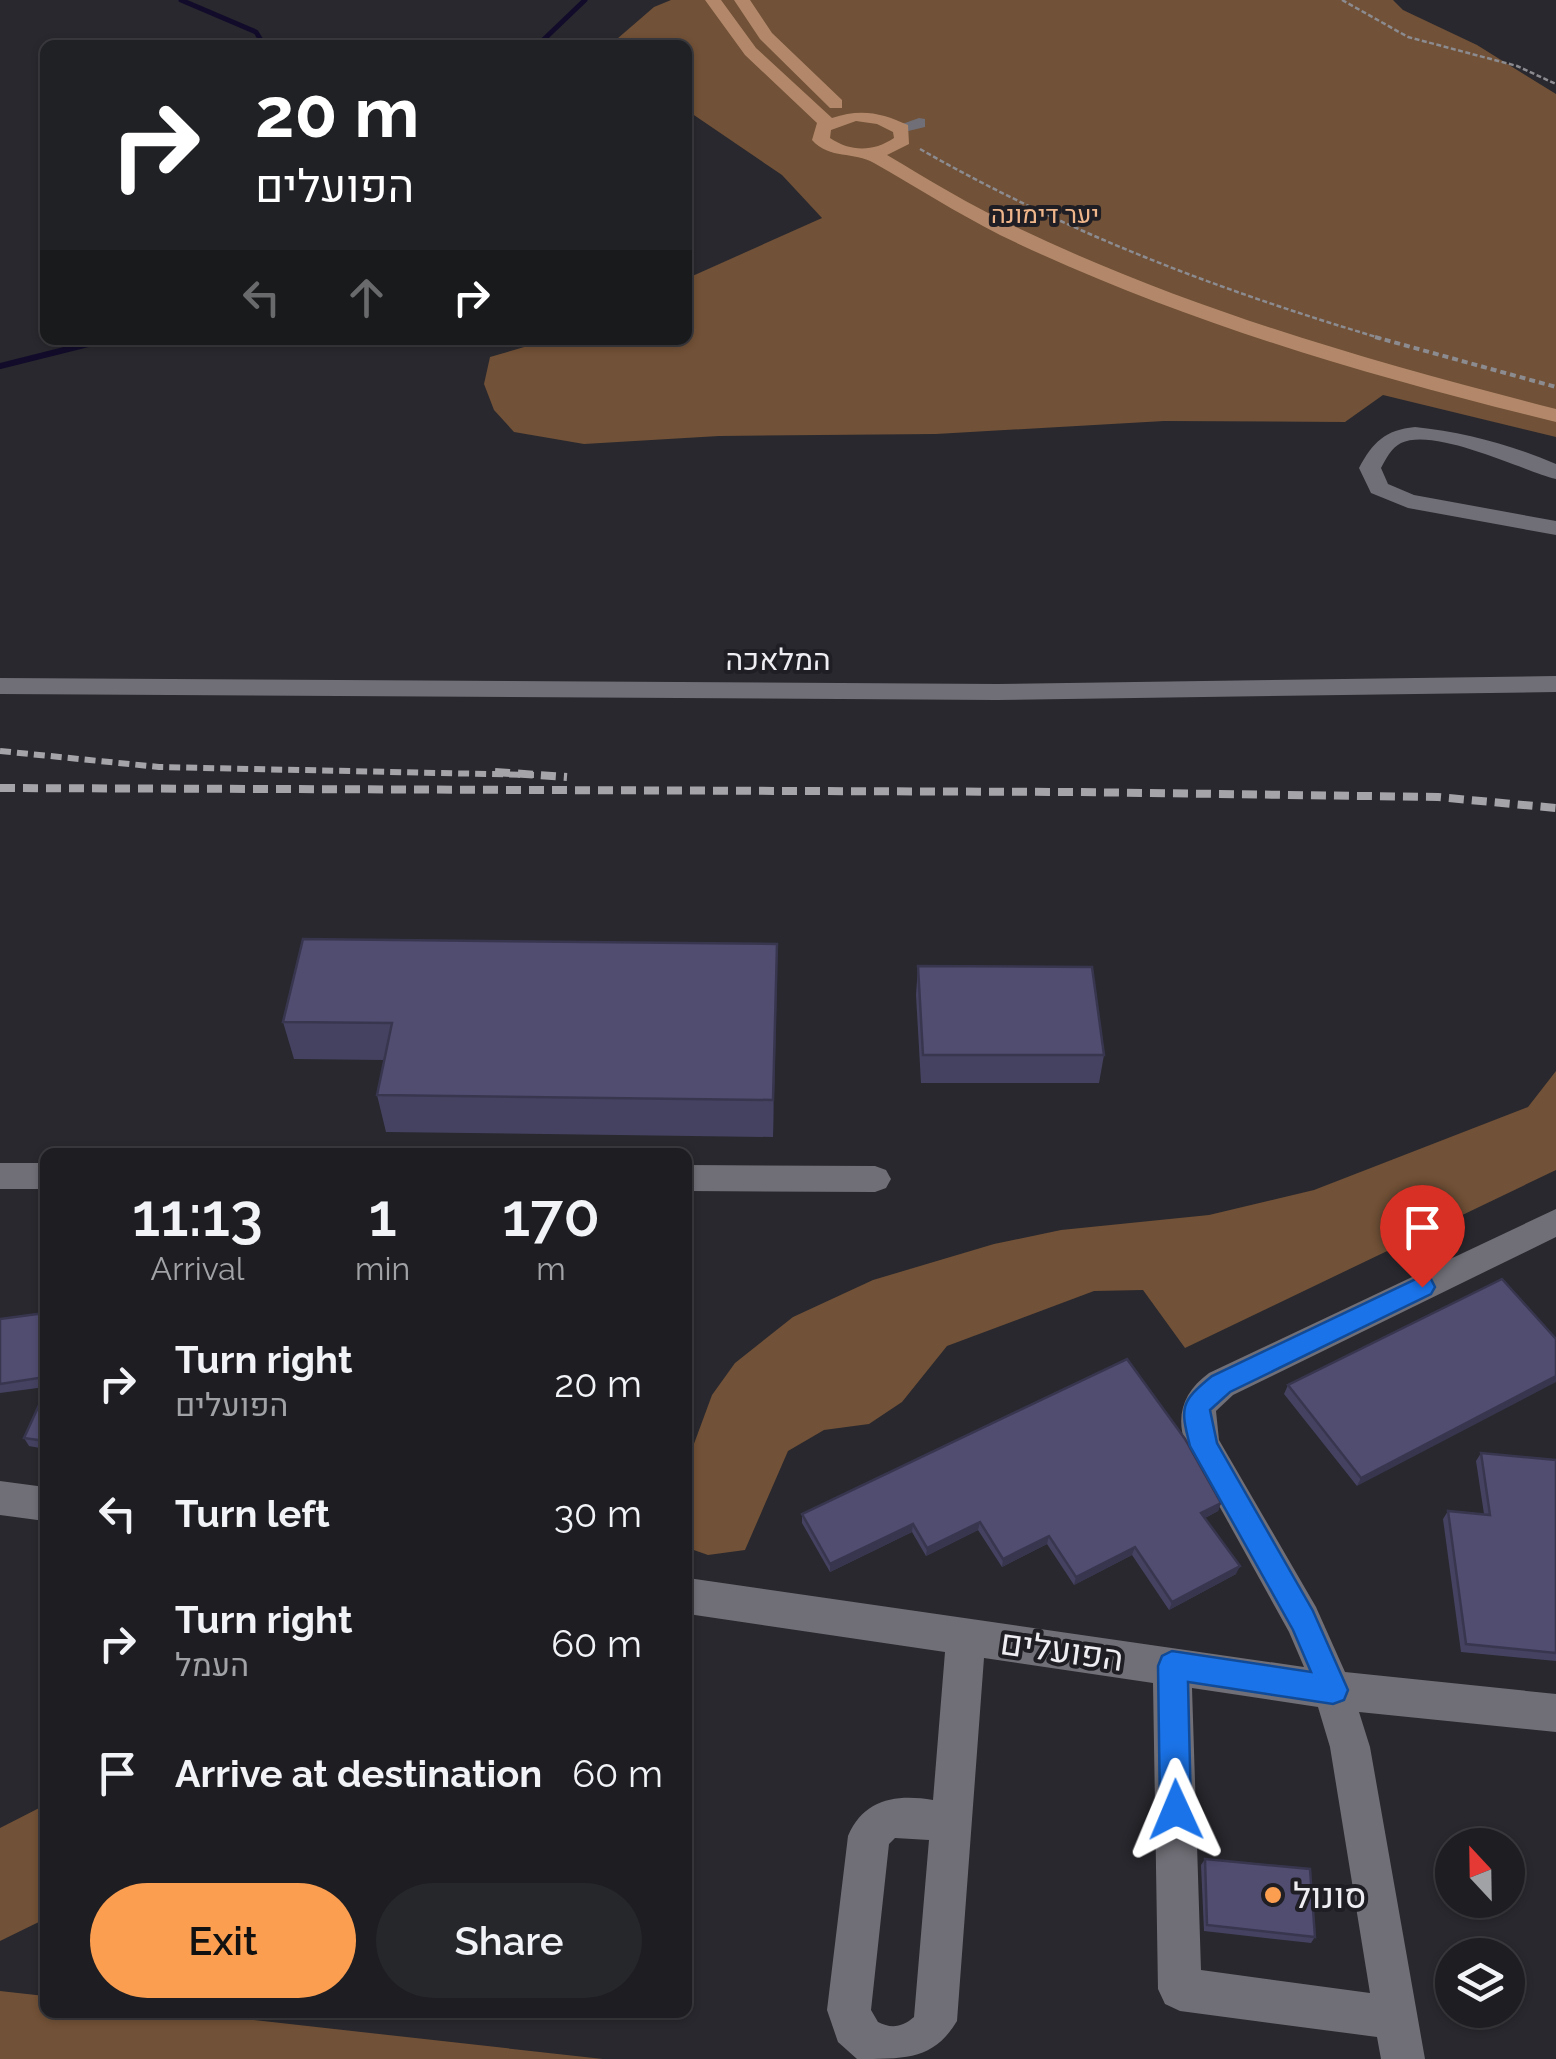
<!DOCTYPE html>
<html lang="en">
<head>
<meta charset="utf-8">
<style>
  :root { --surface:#1e1e22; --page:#26272a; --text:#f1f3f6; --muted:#a1a2a5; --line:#3c3c40; --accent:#fb9e50 }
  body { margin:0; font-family:Raleway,Heebo,sans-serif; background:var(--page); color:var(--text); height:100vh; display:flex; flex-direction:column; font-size:38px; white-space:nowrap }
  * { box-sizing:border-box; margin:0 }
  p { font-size:32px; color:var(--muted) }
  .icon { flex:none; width:55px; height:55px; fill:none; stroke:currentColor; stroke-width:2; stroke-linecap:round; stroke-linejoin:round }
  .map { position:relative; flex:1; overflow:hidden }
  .sheet { position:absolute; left:40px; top:1148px; width:652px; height:870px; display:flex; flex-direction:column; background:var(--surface); border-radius:15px; box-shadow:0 2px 8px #0004,0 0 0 2px var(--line) }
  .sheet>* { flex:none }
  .top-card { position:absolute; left:40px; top:40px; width:652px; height:305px; border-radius:15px; box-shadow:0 2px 8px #0004,0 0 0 2px var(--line); background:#202124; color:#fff; overflow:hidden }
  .needle { width:65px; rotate:338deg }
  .fabs { position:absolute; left:1435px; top:1828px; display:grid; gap:20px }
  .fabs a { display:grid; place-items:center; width:90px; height:90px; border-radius:50%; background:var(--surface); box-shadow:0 2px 8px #0004,0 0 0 2px var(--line); font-size:50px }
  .pin { position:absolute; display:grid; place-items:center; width:85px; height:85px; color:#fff; margin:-102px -42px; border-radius:50% 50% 50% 0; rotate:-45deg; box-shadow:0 0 10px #0007 }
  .pin .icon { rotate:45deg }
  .me { position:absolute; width:110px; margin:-55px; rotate:359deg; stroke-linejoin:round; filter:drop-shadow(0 0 8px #0008) }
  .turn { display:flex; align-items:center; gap:35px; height:210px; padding:0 50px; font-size:45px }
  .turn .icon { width:130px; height:130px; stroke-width:2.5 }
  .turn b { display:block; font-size:70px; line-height:85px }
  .lanes { display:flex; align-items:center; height:95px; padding:0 50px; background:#0003; justify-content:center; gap:50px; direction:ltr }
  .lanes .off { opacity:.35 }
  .eta { display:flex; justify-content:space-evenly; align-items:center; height:170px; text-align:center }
  .eta b { font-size:60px; font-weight:600; line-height:70px }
  .action { display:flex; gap:20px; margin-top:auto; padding:20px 50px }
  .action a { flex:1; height:115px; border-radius:60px; background:var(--accent); color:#111; font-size:40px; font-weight:600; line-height:115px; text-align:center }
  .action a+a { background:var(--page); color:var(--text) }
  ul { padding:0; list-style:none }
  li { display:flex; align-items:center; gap:30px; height:130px; padding:0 50px }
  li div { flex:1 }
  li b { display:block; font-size:38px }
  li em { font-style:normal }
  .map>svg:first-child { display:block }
  .forest { fill:#715137 }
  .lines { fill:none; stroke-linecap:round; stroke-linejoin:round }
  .stream-far1 { stroke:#120c2a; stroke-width:5 }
  .stream { stroke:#120c2a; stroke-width:6 }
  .path-far1 { stroke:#8b8b90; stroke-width:2.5; stroke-dasharray:5 2.5; stroke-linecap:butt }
  .path { stroke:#8b8b90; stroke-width:4; stroke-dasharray:6 4; stroke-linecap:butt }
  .minor { fill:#706f77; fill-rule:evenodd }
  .major { fill:#b3886a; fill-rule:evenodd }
  .rail-far1 { stroke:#a4a4a9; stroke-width:6; stroke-dasharray:11 6; stroke-linecap:butt }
  .rail { stroke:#a4a4a9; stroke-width:8; stroke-dasharray:15 8; stroke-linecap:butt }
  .wall { fill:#454261 }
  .shaded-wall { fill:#38364f }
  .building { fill:#504d71; stroke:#38364f; stroke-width:2.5 }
  .route { fill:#1a73e8; stroke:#114b97; stroke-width:2.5 }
  .poi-dot { fill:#fb9e50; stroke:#1f1e24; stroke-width:4 }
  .labels { text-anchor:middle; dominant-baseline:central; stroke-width:8; stroke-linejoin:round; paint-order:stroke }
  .far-park-label { font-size:25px; fill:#f0b68b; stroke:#1f1e24 }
  .street-label { font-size:30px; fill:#eeeef2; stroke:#1f1e24 }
  .near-street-label { font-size:35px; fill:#eeeef2; stroke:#1f1e24 }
  .near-poi-label { font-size:35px; fill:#eeeef2; stroke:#1f1e24; text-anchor:start }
</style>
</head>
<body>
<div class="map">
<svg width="1556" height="2059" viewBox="0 0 1556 2059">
  <rect width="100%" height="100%" fill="#28282e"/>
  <path class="forest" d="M671,0h722l10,10 74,35 79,49v343l-173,-42 -38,27 -181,-1 -228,13 -217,2 -135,8 -70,-12 -20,-22 -10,-26 6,-27 58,-17h140v-62l134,-60 -40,-43 -94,-64v-66h-78l44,-38z
    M1556,1071v99l-371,178 -42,-58 -49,1 -147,55 -45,56 -33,22 -45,6 -36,21 -43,99 -37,5 -20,-7v-88l24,-65 23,-32 58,-46 80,-37 121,-36 67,-14 148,-15 105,-25 214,-83z
    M45,1805v114l-45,22v-113z
    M0,1991l45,5v16l146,1 412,46h-603z"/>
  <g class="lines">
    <path class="stream-far1" d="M181,0l75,32 8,13
      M538,45l47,-45"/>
    <path class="stream" d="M0,366l104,-26"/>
    <path class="path-far1" d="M1342,0l66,37 109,29 39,18
      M920,149c147,84 301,142 463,190"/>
    <path class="path" d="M1375,337l181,50"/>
    <path class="minor" d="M919,118l6,1v8l-25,6 -9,-5z
      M1415,427c48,5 97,18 141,37v15c-35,-9 -121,-52 -155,-36 -10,5 -15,16 -20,25l7,16 26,11 142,26v14l-148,-27 -37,-15 -12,-25c14,-26 26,-38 56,-41z
      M1556,676v16l-559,8 -997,-6v-16l997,6z
      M0,1163h45v26h-45z
      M688,1165l187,1 11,4 5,9 -5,9 -11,4 -187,-1z
      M1556,1209v28l-323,158 -17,16 3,29 97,167 29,65 211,22v38l-197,-20 11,35 55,312h-44l-4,-22 -197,-26 -15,-7 -7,-15 -5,-306 -169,-25 -27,363c-23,38 -49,38 -100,38l-19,-17 -11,-32 21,-174c16,-37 48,-42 85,-36l12,-148 -257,-38v-36l616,89 -15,-35 -103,-186c-11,-30 -3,-54 23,-73zM1192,1688l126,19 12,40 40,246 -169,-23zM895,1838l34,2 -15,177c-11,10 -23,12 -36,5l-7,-12 18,-166z
      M0,1481l45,6v34l-45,-6z"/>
    <path class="major" d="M705,0h16l35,48 76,70c29,-10 50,-5 76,7l1,19 -22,11c42,25 83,50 127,71 172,83 358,136 542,183v13c-189,-46 -380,-102 -556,-187 -43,-22 -84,-48 -126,-72 -20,-12 -44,-3 -62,-23l5,-17 -72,-68zM856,121l21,3 16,8 1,6c-21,14 -43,14 -64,0l1,-8z
      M734,0h16l22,33 70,67v8h-12l-70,-69z"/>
    <path class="rail-far1" d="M0,751l159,16 375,8"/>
    <path class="rail" d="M495,772l72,5
      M0,788l1076,4 362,5 118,11"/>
  </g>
  <path class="wall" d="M777,944l-4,193 -387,-5 -9,-37 7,-35 -90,-1 -11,-37z
    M918,966l186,89 -5,28h-178l-5,-88z
    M1502,1279l-145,207 -73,-92 4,-9z
    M45,1313v74l-45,6v-74z
    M45,1392v57l-16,-3 -5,-8z
    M1481,1453l75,7v201l-95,-9 -18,-133 5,-8 36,3 -8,-53z
    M1221,1503l-3,8 -13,7 31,56 -67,36 -37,-55 -58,30 -27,-41 -45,23 -24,-37 -52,26 -14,-24 -82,40 -28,-49v-9z
    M1205,1859l110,78 -4,6 -107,-12 -3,-66z"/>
  <path class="shaded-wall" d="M777,944v38l-4,155v-37z
    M1556,1376v6l-199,104 4,-8z
    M1221,1503l-3,8 -19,10 2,-8z
    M980,1522l-2,8 -52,26 1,-8z
    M913,1524l-1,8 -82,40v-8z
    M1049,1536l-2,8 -45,23 1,-8z
    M1135,1547l-3,8 -58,30 2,-8z
    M1240,1566l-4,8 -67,36 3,-8z"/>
  <path class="building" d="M303,939l474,5 -4,156 -396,-5 15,-72 -109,-1z
    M918,966l174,1 12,88h-181z
    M1502,1279l54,60v37l-195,102 -73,-93z
    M45,1313v64l-45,7v-65z
    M1127,1359l58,80 36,64 -20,10 39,53 -68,36 -37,-55 -59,30 -27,-41 -46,23 -23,-37 -53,26 -14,-24 -83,40 -28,-50z
    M45,1392v49l-21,-3z
    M1481,1453l75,7v193l-90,-9 -18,-133 42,4z
    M1205,1859l105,10 5,68 -108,-12z"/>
  <path class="route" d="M1422,1276l9,3 4,8 -4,7 -201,98 -20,18 7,33 96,168 35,79 -4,10 -11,4 -145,-22 3,128 -4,10 -11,5 -11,-5 -5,-10 -2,-144 4,-10 10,-5 139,21 -18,-42 -103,-184c-10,-39 -10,-44 22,-70z"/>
  <circle class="poi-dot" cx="1273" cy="1895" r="10"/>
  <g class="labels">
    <g class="far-park-label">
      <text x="1045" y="214">יער דימונה</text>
    </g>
    <g class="street-label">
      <text x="778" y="659">המלאכה</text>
    </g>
    <g class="near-street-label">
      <text transform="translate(1062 1650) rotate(8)">הפועלים</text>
    </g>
    <g class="near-poi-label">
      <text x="1293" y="1895">סונול</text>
    </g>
  </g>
</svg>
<div class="fabs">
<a><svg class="needle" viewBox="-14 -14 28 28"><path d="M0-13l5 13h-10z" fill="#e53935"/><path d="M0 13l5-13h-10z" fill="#a1a2a5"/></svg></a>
<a><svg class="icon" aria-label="layers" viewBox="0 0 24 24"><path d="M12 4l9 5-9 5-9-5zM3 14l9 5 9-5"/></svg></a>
</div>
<div class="pin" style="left:1422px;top:1287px;background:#d93025"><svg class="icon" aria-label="arrive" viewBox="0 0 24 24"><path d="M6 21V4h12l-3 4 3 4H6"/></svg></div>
<svg class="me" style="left:1176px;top:1810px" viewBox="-20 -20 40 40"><path d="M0-17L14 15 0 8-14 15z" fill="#1a73e8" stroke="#fff" stroke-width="4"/></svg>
<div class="top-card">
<div class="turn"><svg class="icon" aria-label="right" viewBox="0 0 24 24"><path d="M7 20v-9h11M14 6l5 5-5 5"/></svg><div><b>20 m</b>הפועלים</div></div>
<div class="lanes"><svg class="icon off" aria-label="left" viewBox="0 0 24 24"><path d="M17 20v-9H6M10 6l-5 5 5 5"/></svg><svg class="icon off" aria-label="ahead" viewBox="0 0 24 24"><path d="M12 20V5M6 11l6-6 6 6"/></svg><svg class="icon" aria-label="right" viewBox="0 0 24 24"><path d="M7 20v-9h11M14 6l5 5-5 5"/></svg></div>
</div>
<section class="sheet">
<div class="eta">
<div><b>11:13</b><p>Arrival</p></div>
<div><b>1</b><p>min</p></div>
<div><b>170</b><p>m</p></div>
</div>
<ul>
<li><svg class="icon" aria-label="right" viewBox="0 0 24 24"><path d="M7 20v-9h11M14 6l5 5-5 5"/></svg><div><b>Turn right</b><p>הפועלים</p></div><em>20 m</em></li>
<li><svg class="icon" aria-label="left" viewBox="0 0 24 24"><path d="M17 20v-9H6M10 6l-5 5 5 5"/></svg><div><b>Turn left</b></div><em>30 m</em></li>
<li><svg class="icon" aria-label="right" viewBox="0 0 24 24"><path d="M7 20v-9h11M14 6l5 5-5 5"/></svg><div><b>Turn right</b><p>העמל</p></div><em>60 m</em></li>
<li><svg class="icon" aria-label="arrive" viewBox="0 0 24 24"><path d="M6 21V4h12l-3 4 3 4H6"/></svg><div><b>Arrive at destination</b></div><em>60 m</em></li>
</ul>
<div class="action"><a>Exit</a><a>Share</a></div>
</section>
</div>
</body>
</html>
